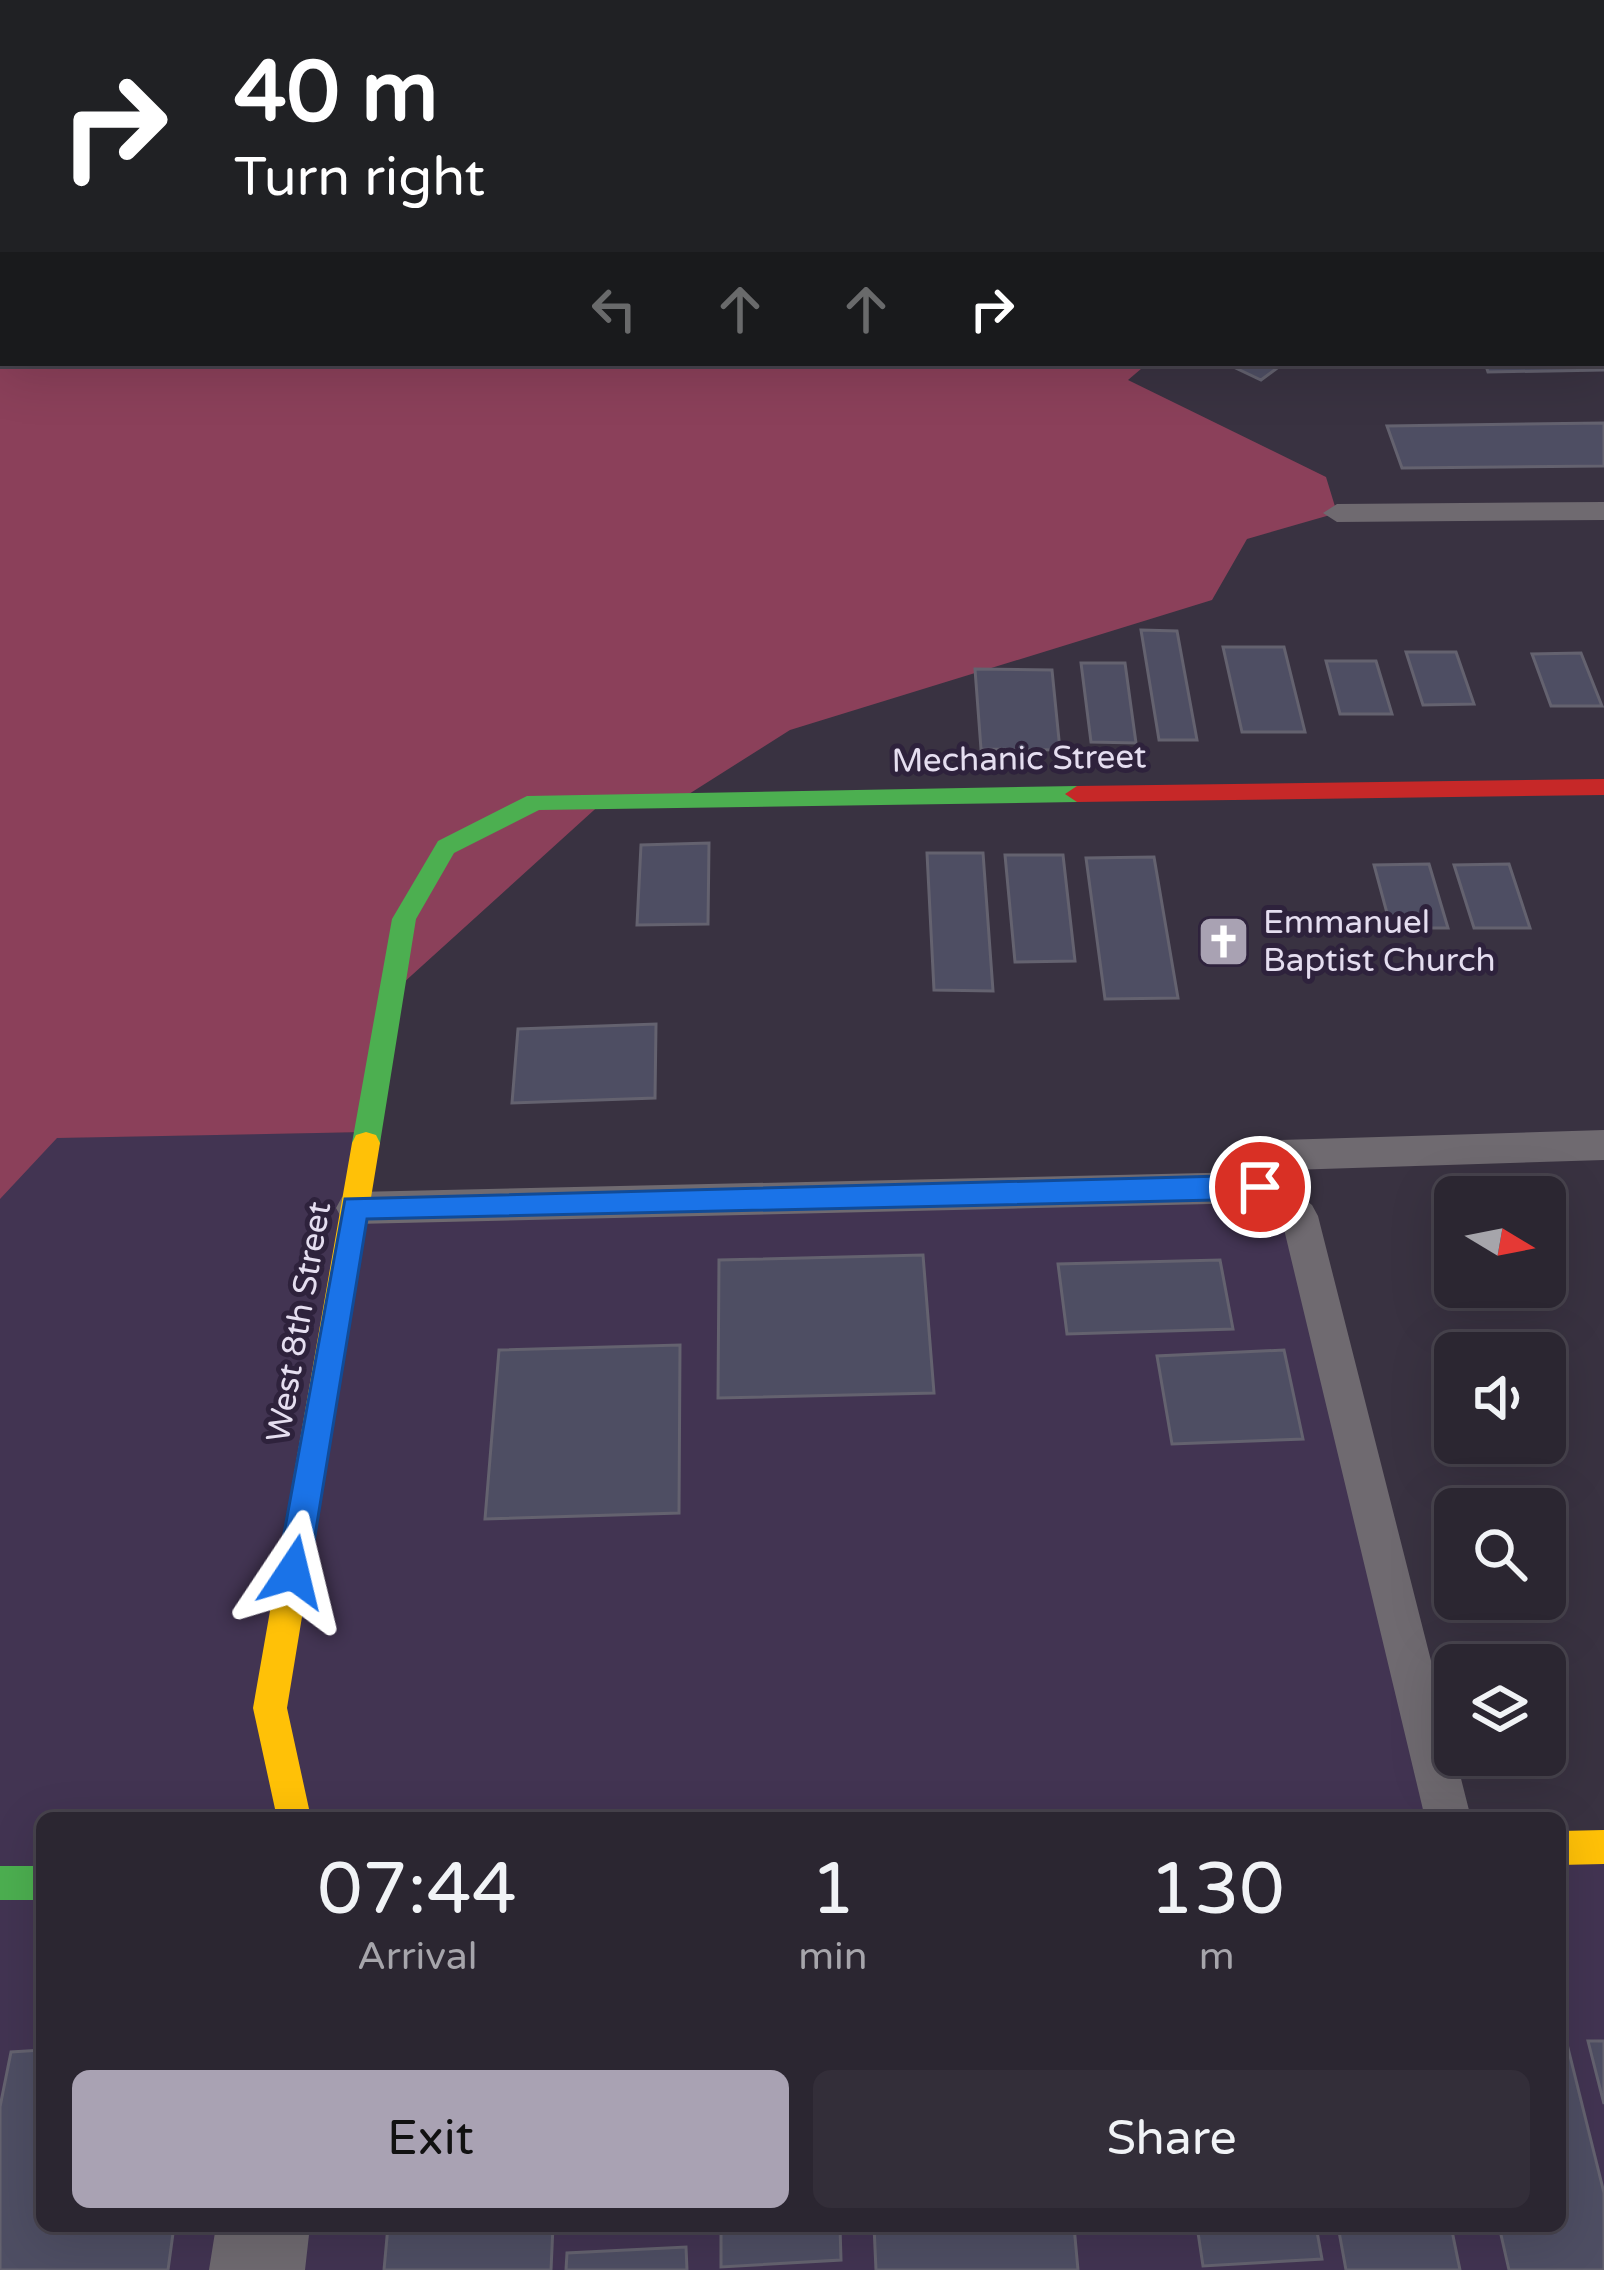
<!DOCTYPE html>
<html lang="en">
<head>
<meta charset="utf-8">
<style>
  :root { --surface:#2b2631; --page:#332e39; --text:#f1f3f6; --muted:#a6a5ab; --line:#47434d; --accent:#a9a2b3 }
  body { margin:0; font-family:"Varela Round",sans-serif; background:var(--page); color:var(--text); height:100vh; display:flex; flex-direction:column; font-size:45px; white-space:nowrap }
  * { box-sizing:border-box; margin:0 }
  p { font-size:39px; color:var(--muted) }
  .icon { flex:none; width:66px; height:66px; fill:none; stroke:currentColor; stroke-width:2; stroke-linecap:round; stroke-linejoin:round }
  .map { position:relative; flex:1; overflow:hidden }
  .panel { position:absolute; left:36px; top:1812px; width:1530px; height:420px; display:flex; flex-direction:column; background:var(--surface); border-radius:18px; box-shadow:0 12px 48px #0002,0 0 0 3px var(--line) }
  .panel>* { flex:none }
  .guide { position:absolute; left:0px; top:0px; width:1605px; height:366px; box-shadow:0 12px 48px #0002,0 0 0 3px var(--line); background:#202124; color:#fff; overflow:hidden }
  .needle { width:78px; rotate:100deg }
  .fabs { position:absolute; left:1434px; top:1176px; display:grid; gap:24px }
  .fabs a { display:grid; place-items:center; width:132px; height:132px; border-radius:18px; background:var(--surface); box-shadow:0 12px 48px #0002,0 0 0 3px var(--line); font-size:60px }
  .pin { position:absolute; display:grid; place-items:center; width:102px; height:102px; color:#fff; margin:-51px; border:6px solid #fff; border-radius:50%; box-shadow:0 3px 12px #0007 }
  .me { position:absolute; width:132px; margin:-66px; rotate:10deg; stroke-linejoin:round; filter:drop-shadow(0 0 9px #0008) }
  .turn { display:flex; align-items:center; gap:42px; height:252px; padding:0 36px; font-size:54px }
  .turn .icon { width:156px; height:156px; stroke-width:2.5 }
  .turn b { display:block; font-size:84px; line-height:102px }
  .lanes { display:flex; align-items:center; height:114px; padding:0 36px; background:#0003; justify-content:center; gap:60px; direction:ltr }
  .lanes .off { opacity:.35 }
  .eta { display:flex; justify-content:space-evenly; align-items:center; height:204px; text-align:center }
  .eta b { font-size:72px; font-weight:600; line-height:84px }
  .action { display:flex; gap:24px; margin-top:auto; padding:24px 36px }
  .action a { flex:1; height:138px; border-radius:18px; background:var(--accent); color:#111; font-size:48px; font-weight:600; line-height:138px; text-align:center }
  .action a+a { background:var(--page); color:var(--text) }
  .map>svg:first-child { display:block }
  .built { fill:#423452 }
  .forest { fill:#8b405a }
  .building { fill:#4e4e63; stroke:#64626f; stroke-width:3 }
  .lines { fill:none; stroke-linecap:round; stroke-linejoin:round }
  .lane { fill:#6f6a70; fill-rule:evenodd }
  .street { fill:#6f6a70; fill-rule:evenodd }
  .fast { fill:#4caf50; fill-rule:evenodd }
  .slow { fill:#ffc107; fill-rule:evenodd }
  .jam { fill:#c62828; fill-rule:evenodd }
  .route { fill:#1a73e8; stroke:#114b97; stroke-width:3 }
  .labels { text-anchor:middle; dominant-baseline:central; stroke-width:10; stroke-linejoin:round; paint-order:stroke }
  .street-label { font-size:33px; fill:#e5def0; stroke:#2e223c }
  .poi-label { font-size:33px; fill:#e5def0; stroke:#2e223c; text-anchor:start }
</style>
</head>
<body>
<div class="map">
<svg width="1604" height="2270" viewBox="0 0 1604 2270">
  <rect width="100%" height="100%" fill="#393241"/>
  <path class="built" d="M368,1132l-13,75 905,-20 39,29 149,602h-1406v408h1518v-378l44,-1v423h-1604v-1110l33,-22z"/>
  <path class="forest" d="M0,0h1604v117l-2,-114h-1599v360h1145l-20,17 198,97 11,36 -90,26 -35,61 -422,130 -109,69 -77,2 -213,193 -23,138 -311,6 -57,61z"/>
  <path class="building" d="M1602,333l2,37 -116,2 -3,-9h117z
    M1225,363h59l-23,17z
    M1604,423v43l-202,2 -15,-42z
    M1141,630l36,1 20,109h-38z
    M1223,647h61l21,85h-63z
    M1406,652h50l18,52 -51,1z
    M1581,653l21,53h-51l-19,-52z
    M1326,661h50l16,53h-52z
    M1081,663h44l11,80 -45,-1z
    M975,669l77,1 8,80 -79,-1z
    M709,843l-1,81 -71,1 4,-80z
    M927,853h56l10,138 -59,-1z
    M1005,855h58l12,106 -60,1z
    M1154,857l24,141 -73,1 -19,-141z
    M1429,864l19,64h-57l-17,-63z
    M1509,864l21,64h-56l-20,-63z
    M656,1024l-1,74 -143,5 6,-74z
    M923,1255l11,138 -216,5 1,-138z
    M1220,1260l13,69 -166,5 -9,-70z
    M680,1345l-1,168 -194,6 14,-169z
    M1284,1350l19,89 -131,5 -15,-88z
    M1560,2036h5l39,157v77h-95l-10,-44h61z
    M1588,2041h16v63z
    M42,2050v176h132l-6,44h-168v-163l11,-55z
    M388,2226h165l-2,44h-167z
    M721,2226h119l1,34 -120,7z
    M874,2226h200l4,44h-202z
    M1197,2226h119l6,33 -119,7z
    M1338,2226h113l9,44h-114z
    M686,2247l1,23h-121l1,-17z"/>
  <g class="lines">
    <path class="lane" d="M3,247v14l-3,1v-14z
      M1604,502v18l-267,2 -14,-9 14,-9z
      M1604,1130v30l-314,10 -8,13 30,22 6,11 153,602h-46l-142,-593 -30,-22 -898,21 -13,-5 -6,-11 6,-11 13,-5 895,-20 17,-28 13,-4z"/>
    <path class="street" d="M242,0h36l2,3h-36z
      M1602,149h2v24h-2z
      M216,2226h94l-5,44h-96z"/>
    <path class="fast" d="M1077,786l12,8 -12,8 -538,8 -85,43 -38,66 -36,224 -4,8h-20l-4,-8 40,-224 46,-78 89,-45z
      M0,1866h42v34h-42z"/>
    <path class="slow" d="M366,1132l10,3 4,8 -93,565 24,110h-34l-24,-110 99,-565 4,-8z
      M1604,1830v34l-44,1v-34z"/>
    <path class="jam" d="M1604,779v16l-527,7 -12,-8 12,-8z"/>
  </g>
  <path class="route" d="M1260,1175l10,3 4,9 -4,8 -10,4 -893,20 -58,353 -5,11 -11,4 -12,-4 -4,-11 68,-373z"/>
  <defs>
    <symbol id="church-square" viewBox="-11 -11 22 22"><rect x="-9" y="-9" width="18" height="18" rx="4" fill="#a9a2b3" stroke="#2e223c"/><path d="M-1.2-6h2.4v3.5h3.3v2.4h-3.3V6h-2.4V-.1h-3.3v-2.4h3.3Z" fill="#fff"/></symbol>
  </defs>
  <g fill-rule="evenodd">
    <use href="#church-square" x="1194" y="912" width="59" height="59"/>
  </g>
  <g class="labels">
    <g class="street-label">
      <text transform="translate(1019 759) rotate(-1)">Mechanic Street</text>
      <text transform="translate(299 1322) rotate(-80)">West 8th Street</text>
    </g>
    <g class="poi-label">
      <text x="1263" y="922">Emmanuel<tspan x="1263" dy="38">Baptist Church</tspan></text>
    </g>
  </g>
</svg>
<div class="fabs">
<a><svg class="needle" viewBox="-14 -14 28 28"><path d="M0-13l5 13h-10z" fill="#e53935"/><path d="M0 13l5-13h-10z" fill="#a6a5ab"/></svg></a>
<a><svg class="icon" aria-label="sound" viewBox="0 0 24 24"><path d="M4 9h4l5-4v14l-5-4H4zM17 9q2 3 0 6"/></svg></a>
<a><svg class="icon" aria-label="search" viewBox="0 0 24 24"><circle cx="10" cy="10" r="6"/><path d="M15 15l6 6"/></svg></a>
<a><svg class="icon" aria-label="layers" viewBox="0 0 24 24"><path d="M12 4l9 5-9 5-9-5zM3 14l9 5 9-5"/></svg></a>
</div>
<div class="pin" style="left:1260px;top:1187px;background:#d93025"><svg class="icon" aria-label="arrive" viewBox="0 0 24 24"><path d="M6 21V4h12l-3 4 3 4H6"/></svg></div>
<svg class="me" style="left:293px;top:1572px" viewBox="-20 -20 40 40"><path d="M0-17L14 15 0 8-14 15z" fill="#1a73e8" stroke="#fff" stroke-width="4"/></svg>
<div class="guide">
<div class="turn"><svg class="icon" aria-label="right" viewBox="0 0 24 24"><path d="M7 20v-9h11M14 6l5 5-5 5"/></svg><div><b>40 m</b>Turn right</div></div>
<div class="lanes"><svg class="icon off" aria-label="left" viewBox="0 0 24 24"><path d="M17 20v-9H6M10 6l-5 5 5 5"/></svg><svg class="icon off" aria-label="ahead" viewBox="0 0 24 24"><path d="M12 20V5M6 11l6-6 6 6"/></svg><svg class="icon off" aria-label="ahead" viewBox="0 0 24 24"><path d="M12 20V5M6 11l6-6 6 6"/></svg><svg class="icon" aria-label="right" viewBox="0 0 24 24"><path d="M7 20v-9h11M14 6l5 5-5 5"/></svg></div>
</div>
<section class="panel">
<div class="eta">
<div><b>07:44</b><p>Arrival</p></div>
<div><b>1</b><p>min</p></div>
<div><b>130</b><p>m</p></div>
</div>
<div class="action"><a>Exit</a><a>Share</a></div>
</section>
</div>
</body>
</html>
